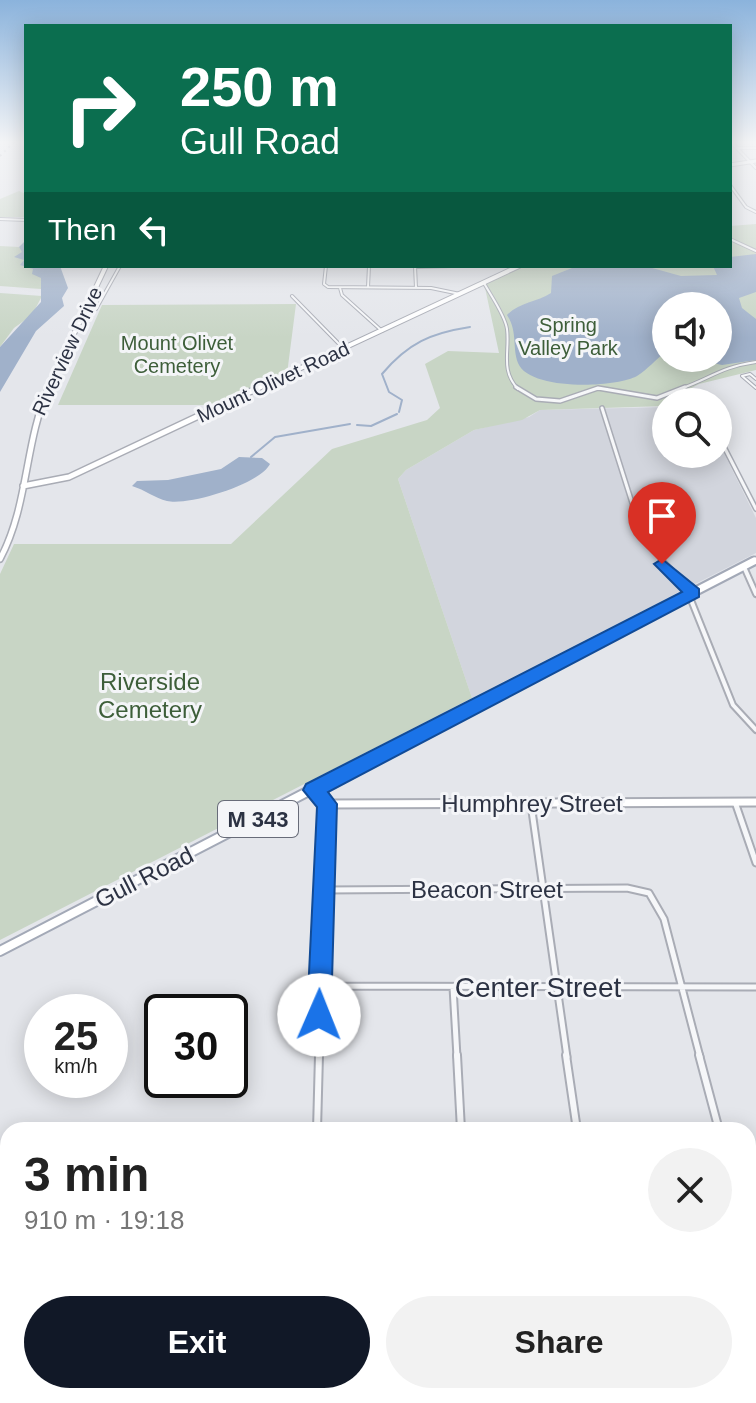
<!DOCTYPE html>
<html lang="en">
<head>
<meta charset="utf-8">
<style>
  :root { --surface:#fff; --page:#f2f2f2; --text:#222; --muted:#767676; --accent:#111827 }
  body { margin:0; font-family:Arial,sans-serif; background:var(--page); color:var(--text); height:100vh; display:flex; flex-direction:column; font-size:30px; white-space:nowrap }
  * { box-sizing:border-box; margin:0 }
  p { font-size:26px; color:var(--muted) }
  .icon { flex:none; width:44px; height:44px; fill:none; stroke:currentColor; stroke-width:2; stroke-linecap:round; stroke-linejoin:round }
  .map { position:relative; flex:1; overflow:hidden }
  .drawer { position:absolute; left:0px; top:1122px; width:756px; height:282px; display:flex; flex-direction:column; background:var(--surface); border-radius:24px 24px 0 0; box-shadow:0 4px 20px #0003 }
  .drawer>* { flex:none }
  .hud { position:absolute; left:24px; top:24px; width:708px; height:244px; border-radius:0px; box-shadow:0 4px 20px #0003; background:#0b6e4f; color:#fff; overflow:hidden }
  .tools { position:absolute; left:652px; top:292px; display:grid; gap:16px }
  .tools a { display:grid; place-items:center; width:80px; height:80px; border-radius:50%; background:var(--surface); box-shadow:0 4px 20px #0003; font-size:40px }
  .speed { position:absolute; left:24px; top:994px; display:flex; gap:16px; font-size:40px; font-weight:700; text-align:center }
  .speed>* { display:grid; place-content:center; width:104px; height:104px; border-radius:50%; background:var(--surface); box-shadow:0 4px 20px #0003; line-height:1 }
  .speed small { font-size:20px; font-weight:400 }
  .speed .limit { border:4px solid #111; border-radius:12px; background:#fff; color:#111 }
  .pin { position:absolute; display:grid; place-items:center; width:68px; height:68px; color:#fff; margin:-82px -34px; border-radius:50% 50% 50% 0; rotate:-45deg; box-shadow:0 0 8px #0007 }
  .pin .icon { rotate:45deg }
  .me { position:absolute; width:88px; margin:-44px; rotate:1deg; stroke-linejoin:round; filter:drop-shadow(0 0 6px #0008) }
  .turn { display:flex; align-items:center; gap:28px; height:168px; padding:0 24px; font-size:36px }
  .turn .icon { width:104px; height:104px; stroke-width:2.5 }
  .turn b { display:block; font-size:56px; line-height:68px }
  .then { display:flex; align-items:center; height:76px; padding:0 24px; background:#0003; gap:16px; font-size:30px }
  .round { display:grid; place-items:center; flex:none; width:84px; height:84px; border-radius:42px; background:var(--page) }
  .headline { display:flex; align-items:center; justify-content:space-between; height:136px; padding:0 24px }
  h1 { font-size:48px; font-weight:700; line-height:60px }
  .action { display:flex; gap:16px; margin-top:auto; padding:16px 24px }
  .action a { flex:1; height:92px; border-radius:48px; background:var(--accent); color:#fff; font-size:32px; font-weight:700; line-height:92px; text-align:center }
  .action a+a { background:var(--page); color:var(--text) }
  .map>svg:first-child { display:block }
  .built { fill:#d2d5dd }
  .green { fill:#c8d5c5; fill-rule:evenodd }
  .water { fill:#a0b1ca }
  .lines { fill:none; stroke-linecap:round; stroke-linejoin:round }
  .stream { stroke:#a0b1ca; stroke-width:2 }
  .street-far4-casing { stroke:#a9acb5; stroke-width:4 }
  .street-far3-casing { stroke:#a9acb5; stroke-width:6 }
  .street-far2-casing { stroke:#a9acb5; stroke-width:8 }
  .street-far1-casing { stroke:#a9acb5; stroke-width:9 }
  .street-casing { stroke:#a9acb5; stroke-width:10 }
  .secondary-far3-casing { stroke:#a9acb5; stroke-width:5 }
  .secondary-far2-casing { stroke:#a9acb5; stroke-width:6 }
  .secondary-far1-casing { stroke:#a9acb5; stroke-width:8 }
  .secondary-casing { stroke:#a9acb5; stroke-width:11 }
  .primary-far2-casing { stroke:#a3a9b7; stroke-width:8 }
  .primary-far1-casing { stroke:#a3a9b7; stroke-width:11 }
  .primary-casing { stroke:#a3a9b7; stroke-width:12 }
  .street-far4 { stroke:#f6f7f9; stroke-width:2 }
  .street-far3 { stroke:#f6f7f9; stroke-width:3 }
  .street-far2 { stroke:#f6f7f9; stroke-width:4 }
  .street-far1 { stroke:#f6f7f9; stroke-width:5 }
  .street { stroke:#f6f7f9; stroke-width:6 }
  .secondary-far3 { stroke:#fff; stroke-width:3 }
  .secondary-far2 { stroke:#fff; stroke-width:4 }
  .secondary-far1 { stroke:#fff; stroke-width:5 }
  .secondary { stroke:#fff; stroke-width:7 }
  .primary-far2 { stroke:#fff; stroke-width:5 }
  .primary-far1 { stroke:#fff; stroke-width:7 }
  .primary { stroke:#fff; stroke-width:8 }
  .rail { stroke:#7e8494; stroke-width:2; stroke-dasharray:2 4; stroke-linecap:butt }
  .route { fill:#1a73e8; stroke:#114b97; stroke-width:2 }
  .labels { text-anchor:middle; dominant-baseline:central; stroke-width:6; stroke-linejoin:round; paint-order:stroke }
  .far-park-label { font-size:20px; fill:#3d5e39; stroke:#f4f5f8 }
  .far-street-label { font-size:20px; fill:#2c3243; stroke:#f4f5f8 }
  .shield { fill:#f4f5f8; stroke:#686c79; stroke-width:2 }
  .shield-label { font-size:22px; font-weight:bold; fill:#2c3243 }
  .park-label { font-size:24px; fill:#3d5e39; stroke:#f4f5f8 }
  .street-label { font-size:24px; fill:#2c3243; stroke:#f4f5f8 }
  .near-street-label { font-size:28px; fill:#2c3243; stroke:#f4f5f8 }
</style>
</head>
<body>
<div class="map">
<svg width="756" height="1403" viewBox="0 0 756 1403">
  <rect width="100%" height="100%" fill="#e4e6eb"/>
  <path class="built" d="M666,407v47h52v-13l38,77v35l-284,145 -74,-219 8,-9 68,-40 55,-13 11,-7z"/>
  <path class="green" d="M19,191l7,3v23h-26v-18z
    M756,224v146l-57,14 -33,18 -1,4 -125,4 -18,10 -48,10 -68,40 -8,9 74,219 -472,242v-366l14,-30h217l101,-95 95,-29 13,-12 -15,-44 23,-13 51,2 -15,-70 35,-17h211v-40zM666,306h52v52h-52z
    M0,246l19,1 4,5 -4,3 5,5 -3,5 13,4 7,9v11l-41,-3z
    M0,293l42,3 -10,19 -18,13 -14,19z
    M296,304l-9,70 -69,31h-160l44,-100z"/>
  <path class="water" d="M26,240v26h34l8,22 -6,10 2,8 -28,25 -36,61v-45l41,-45v-24l-9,-4 1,-5 -13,-4 4,-5 -10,-3 8,-5 -3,-5z
    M756,254v38l-17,6 3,10 14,11v41l-34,5 -18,-4 -2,-3h16v-52h-52v46c-10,7 -19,18 -29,24 -21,12 -108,15 -119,-13 -6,-16 0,-31 -11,-48 11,-12 30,-13 44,-22l1,-17 25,-10h68l36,10 36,-1 -4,-9h17v-9z
    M239,457l23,1 8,6c-10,20 -81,42 -103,37 -12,-3 -22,-11 -35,-15l5,-5 31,-1 53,-11z"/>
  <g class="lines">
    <path class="stream" d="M399,412l3,-12 -13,-8 -7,-18c26,-31 49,-41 88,-47
      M357,425l14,1 26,-12
      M251,457l24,-20 75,-13"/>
    <defs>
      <path id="street-far4" d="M731,142l25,26
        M736,148h20
        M730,185l16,22 10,5
        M0,219l26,1
        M730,239l26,12
        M326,266l-2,18 4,3 103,1 29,6
        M415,266l1,22
        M415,267l37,-1
        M484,283c7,13 21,32 23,46 3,22 -7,41 11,60
        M368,287l1,-21
        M340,288l2,7 40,36
        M292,296l52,53
        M81,318l15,-9 24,-43
        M756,379l-6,-5 -8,2 14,12
        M594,389h13
        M680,389c31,-11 41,-22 76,-27"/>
      <path id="street-far3" d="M516,387l20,12 24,2 38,-13 59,10 28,-11
        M602,408l32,101 29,54
        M718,435l38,74"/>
      <path id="street-far2" d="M662,561l31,32
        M744,567l12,27
        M689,595l44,110 23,25"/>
      <path id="street-far1" d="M735,802l21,61
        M531,804l36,253
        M325,890l302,-2 22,5 15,26 36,138
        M320,986l436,1
        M453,987l4,70
        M319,1057l8,-252"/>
      <path id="street" d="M457,1055l4,75
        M566,1055l11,75
        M699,1055l20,75
        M317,1130l2,-75
        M748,1241l8,30
        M0,1326h8
        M308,1396v7
        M478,1396v7
        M618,1396l1,7
        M737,1396l2,7
        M163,1403l1,-7"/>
      <path id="secondary-far3" d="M730,165l26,-4"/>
      <path id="secondary-far2" d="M48,389l58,-123
        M256,389l263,-123"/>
      <path id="secondary-far1" d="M23,486l46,-9 191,-90
        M0,559c29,-54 24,-116 49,-172"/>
      <path id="secondary" d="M313,790l14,14 429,-2"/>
      <path id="primary-far2" d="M750,563l6,-3"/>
      <path id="primary-far1" d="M328,781l426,-220"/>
      <path id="primary" d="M0,951l332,-172"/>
    </defs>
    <use href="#street-far4" class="street-far4-casing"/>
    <use href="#street-far3" class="street-far3-casing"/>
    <use href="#street-far2" class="street-far2-casing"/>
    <use href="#street-far1" class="street-far1-casing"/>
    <use href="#street" class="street-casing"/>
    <use href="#secondary-far3" class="secondary-far3-casing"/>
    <use href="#secondary-far2" class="secondary-far2-casing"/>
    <use href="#secondary-far1" class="secondary-far1-casing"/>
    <use href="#secondary" class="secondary-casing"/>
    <use href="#primary-far2" class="primary-far2-casing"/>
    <use href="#primary-far1" class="primary-far1-casing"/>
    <use href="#primary" class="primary-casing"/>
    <use href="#street-far4" class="street-far4"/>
    <use href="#street-far3" class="street-far3"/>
    <use href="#street-far2" class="street-far2"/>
    <use href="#street-far1" class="street-far1"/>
    <use href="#street" class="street"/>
    <use href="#secondary-far3" class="secondary-far3"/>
    <use href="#secondary-far2" class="secondary-far2"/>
    <use href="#secondary-far1" class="secondary-far1"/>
    <use href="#secondary" class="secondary"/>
    <use href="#primary-far2" class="primary-far2"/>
    <use href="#primary-far1" class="primary-far1"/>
    <use href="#primary" class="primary"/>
    <path class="rail" d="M0,156l14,-14"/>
  </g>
  <linearGradient id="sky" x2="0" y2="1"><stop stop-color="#8bb3dc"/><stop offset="0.42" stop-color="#f3f4f6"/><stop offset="1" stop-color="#f3f4f6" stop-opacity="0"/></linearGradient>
  <rect width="756" height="338" fill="url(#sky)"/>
  <path class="route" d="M662,559l37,30v8l-371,195 9,12 -6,211 -4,8 -8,4 -8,-4 -4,-8 10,-208 -14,-17 3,-6 376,-192 -28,-28z"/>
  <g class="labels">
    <g class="far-park-label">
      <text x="568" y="325">Spring<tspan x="568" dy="23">Valley Park</tspan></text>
      <text x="177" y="343">Mount Olivet<tspan x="177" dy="23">Cemetery</tspan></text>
    </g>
    <g class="far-street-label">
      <text transform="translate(67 351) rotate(-65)">Riverview Drive</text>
      <text transform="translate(273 382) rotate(-25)">Mount Olivet Road</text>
    </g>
    <rect class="shield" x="218" y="801" width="80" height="36" rx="6"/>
    <g class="shield-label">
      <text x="258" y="819">M 343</text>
    </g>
    <g class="park-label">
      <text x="150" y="681">Riverside<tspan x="150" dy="28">Cemetery</tspan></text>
    </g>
    <g class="street-label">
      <text x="532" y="803">Humphrey Street</text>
      <text transform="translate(144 877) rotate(-27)">Gull Road</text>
      <text x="487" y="889">Beacon Street</text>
    </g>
    <g class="near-street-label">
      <text x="538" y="987">Center Street</text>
    </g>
  </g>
</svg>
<div class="tools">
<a><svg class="icon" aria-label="sound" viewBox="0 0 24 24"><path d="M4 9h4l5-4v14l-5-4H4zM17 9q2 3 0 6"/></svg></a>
<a><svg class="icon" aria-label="search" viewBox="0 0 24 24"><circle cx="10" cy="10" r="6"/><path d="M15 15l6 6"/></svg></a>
</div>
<div class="speed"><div>25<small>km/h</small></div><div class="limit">30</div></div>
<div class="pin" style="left:662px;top:564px;background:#d93025"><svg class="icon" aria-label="arrive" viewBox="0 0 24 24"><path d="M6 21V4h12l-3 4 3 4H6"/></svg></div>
<svg class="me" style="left:319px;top:1015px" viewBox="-20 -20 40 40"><circle r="19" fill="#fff"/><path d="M0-13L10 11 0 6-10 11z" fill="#1a73e8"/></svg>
<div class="hud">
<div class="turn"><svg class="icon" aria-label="right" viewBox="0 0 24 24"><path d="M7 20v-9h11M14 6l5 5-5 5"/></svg><div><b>250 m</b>Gull Road</div></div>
<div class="then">Then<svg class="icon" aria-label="left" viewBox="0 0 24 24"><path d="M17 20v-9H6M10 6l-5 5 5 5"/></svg></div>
</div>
<section class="drawer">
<div class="headline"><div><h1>3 min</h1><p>910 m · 19:18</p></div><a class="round"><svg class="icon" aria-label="close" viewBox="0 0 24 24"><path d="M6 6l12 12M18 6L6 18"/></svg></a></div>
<div class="action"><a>Exit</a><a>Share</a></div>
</section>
</div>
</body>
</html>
